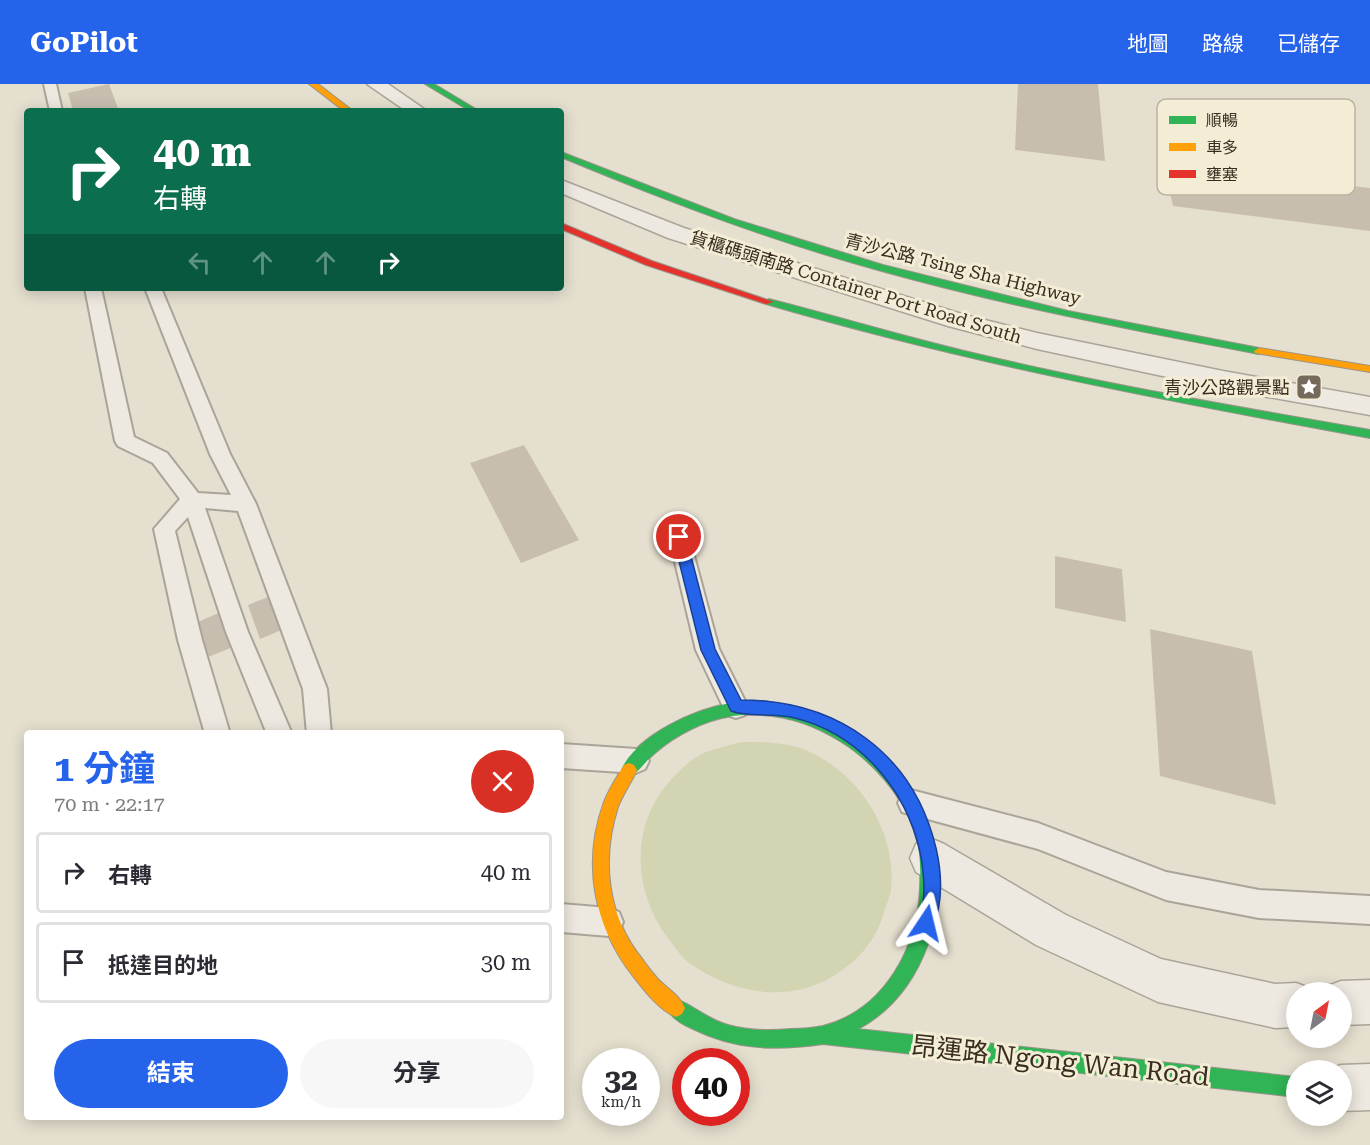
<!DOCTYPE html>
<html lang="zh-TW">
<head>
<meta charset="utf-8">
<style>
  :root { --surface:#fff; --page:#f7f7f7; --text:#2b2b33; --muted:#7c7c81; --line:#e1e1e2; --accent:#2563eb }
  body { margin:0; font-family:"Roboto Serif","Noto Sans TC",serif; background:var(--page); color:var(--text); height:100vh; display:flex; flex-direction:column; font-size:22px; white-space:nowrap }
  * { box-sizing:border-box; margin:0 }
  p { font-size:20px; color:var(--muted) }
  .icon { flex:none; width:33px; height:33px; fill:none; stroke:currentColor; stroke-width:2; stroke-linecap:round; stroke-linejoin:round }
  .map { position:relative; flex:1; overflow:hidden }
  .side { position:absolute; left:24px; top:646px; width:540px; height:390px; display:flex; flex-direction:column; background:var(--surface); border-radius:6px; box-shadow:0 3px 15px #0003 }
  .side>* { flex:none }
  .banner { position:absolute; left:24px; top:24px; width:540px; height:183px; border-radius:6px; box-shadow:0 3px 15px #0003; background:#0b6e4f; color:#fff; overflow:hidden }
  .needle { width:39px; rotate:32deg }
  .tools { position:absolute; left:1286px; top:898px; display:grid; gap:12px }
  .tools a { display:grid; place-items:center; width:66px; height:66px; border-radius:50%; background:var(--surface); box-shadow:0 3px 15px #0003; font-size:30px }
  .speed { position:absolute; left:582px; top:964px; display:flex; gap:12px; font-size:30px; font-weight:700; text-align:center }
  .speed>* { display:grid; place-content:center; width:78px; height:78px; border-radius:50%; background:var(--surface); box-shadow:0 3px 15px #0003; line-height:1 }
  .speed small { font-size:15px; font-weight:400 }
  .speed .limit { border:9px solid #d22; background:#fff; color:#111 }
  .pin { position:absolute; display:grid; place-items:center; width:51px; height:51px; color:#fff; margin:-26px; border:3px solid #fff; border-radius:50%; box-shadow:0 2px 6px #0007 }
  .me { position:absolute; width:66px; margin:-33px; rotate:10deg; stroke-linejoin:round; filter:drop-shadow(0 0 4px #0008) }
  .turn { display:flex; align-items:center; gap:21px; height:126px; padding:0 30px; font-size:27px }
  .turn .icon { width:78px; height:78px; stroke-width:2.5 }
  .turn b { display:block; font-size:42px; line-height:51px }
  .lanes { display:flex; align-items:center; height:57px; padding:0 30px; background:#0003; justify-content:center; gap:30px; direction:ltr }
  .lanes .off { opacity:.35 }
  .round { display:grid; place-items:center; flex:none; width:63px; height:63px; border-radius:32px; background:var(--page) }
  .overview { display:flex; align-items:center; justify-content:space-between; height:102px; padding:0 30px }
  h1 { font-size:36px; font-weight:700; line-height:45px; color:var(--accent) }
  .action { display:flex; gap:12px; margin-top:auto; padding:12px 30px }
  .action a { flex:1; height:69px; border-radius:36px; background:var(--accent); color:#fff; font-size:24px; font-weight:700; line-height:69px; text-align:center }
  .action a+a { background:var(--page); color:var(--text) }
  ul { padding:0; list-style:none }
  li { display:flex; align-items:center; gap:18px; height:81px; margin:0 12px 9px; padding:0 18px; border:3px solid var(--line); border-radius:6px }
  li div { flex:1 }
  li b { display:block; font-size:22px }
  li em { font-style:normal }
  header { display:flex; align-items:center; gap:36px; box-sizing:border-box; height:84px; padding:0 30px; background:var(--accent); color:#fff }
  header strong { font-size:28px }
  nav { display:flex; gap:33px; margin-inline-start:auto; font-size:21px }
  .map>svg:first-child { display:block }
  .green { fill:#d2d4b2 }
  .building { fill:#c8beb0 }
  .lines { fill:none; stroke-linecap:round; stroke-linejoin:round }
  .lane-casing { stroke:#aaa498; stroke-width:4 }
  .street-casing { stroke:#aaa498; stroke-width:3 }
  .fast-casing { stroke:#9a9488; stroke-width:2 }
  .slow-casing { stroke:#9a9488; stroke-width:2 }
  .jam-casing { stroke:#9a9488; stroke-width:2 }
  .lane { fill:#ede9e1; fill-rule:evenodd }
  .street { fill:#ede9e1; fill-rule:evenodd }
  .fast { fill:#30b455; fill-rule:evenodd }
  .slow { fill:#ff9f0a; fill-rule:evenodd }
  .jam { fill:#e5322d; fill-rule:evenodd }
  .route { fill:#2563eb; stroke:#184099; stroke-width:1.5 }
  .labels { text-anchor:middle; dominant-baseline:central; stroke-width:6; stroke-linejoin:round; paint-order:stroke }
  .far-street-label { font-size:18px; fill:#392d20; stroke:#f4edd6 }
  .far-poi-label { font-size:18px; fill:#392d20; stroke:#f4edd6; text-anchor:end }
  .near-street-label { font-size:26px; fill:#392d20; stroke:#f4edd6 }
  .key { fill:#f4edd6; stroke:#bcb39f; stroke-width:1.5 }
  .key-label { font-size:16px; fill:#392d20 }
</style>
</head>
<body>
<header>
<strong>GoPilot</strong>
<nav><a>地圖</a><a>路線</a><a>已儲存</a></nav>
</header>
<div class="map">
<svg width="1370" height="1061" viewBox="0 0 1370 1061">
  <rect width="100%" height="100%" fill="#e5dfcf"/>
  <path class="green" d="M741,658c26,0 52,0 75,13 48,25 81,81 75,135 -1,7 -5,15 -7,22 -8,29 -26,49 -52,65 -46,27 -102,16 -144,-15 -7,-5 -12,-14 -17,-20 -35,-43 -42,-106 -9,-151 12,-16 26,-31 44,-39 11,-4 24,-7 35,-10z"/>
  <path class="building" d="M109,0l10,27h-46l-5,-18z
    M1018,0h80l7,77 -90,-11z
    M1164,80l206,24v43l-197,-25z
    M524,361l55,95 -58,23 -51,-100z
    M1055,472l67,13 4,53 -71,-14z
    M273,511l11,34 -24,10 -12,-34z
    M223,527l10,36 -25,10 -10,-35z
    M1150,545l102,22 24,154 -116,-29z"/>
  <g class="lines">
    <defs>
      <path id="lane" d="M44,0h12l6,27h-12z
        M85,204h16l33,149 33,16 31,40 33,2 -21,-41 -65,-166h16l69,166 26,50 71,185 4,45h-24l-4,-45 -65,-178 -33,-3 43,124 44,102h-25l-41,-102 -38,-115 -13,14 27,109 28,94h-25l-27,-94 -24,-111 26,-30 -27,-36 -35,-17 -3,-5z
        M679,445l7,2 3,6 30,112 29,58 -3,8 -9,3 -9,-3 -31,-65 -27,-113 3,-6z
        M561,660l75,5 9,4 4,8 -4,8 -9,4 -75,-5z
        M911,706l127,33 128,49 93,18 111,6v28l-111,-6 -93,-18 -128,-51 -136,-37 -4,-9 4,-9z
        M561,820l48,4 10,4 4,10 -4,10 -10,4 -48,-4z"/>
      <path id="street" d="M367,0h21l39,27h-21z
        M561,96l123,48 281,87 72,18 186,38 147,26v18l-147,-26 -186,-40 -89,-23 -280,-88 -107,-45z
        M930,754l14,6 122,71 95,44 114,25 21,-1 16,6 1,4h-17v34l-21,1 -117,-26 -122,-57 -120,-73 -6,-14 6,-14z
        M1370,896v44l-29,1v-32h-18l2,-6 16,-6z
        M1370,980v46l-29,1v-40h-16l16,-6z"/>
      <path id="fast" d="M425,0h9l45,27h-9z
        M561,68l173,67 149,46 185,46 191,37 5,3 -5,3c-128,-24 -256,-49 -381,-84 -109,-30 -214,-70 -317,-113z
        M769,215c74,19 146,41 221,58 125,29 253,51 380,73v8c-204,-37 -406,-76 -604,-134l-2,-2z
        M764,617c24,4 48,8 70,20 79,43 125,134 94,223 -13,36 -36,67 -70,85l438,48v20l-473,-53c-47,7 -88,6 -132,-16 -9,-4 -20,-10 -24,-20l3,-6 6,-3c18,7 33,21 52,26 21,6 42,6 63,4 11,0 22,-1 32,-3 62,-16 95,-79 97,-138 1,-20 0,-40 -6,-58 -12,-36 -43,-70 -74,-89 -33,-21 -69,-30 -108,-25 -27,4 -57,19 -77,37 -9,7 -16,20 -26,24l-5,-2 -3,-5c16,-35 74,-61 110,-67 10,-1 22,-1 33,-2z"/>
      <path id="slow" d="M309,0h9l35,27h-9z
        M1259,264l111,18v6l-115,-19 -1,-2z
        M629,679l5,2 3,5c-6,13 -14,24 -19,37 -17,53 -11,109 25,153 4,6 9,12 14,18 9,10 23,17 28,30l-3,6 -6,3c-17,-7 -32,-27 -43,-41 -40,-51 -51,-114 -29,-174 5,-13 13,-25 20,-37z"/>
      <path id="jam" d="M561,139l91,38 122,41 -8,2 -120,-39 -85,-36z"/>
    </defs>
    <use href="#lane" class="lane-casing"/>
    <use href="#street" class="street-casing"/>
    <use href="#fast" class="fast-casing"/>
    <use href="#slow" class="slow-casing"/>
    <use href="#jam" class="jam-casing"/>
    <use href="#lane" class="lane"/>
    <use href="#street" class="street"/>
    <use href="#fast" class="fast"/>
    <use href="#slow" class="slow"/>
    <use href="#jam" class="jam"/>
  </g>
  <path class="route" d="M679,448l7,5 29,112 26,51c95,0 172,52 195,148 6,26 7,56 -4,81l-6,3 -6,-3c-4,-9 1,-17 3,-26 2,-15 0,-36 -3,-51 -14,-63 -61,-118 -125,-134 -20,-6 -46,0 -64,-7l-30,-61 -28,-113z"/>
  <defs>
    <symbol id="sight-square" viewBox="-11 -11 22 22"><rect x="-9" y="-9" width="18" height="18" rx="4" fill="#756b5d" stroke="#f4edd6"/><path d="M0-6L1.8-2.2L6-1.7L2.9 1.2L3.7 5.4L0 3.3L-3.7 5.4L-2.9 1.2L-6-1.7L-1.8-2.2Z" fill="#fff"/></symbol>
  </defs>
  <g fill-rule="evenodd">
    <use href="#sight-square" x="1294" y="288" width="30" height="30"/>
  </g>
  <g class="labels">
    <g class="far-street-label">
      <text transform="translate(963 185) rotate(14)">青沙公路 Tsing Sha Highway</text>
      <text transform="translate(856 203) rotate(17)">貨櫃碼頭南路 Container Port Road South</text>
    </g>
    <g class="far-poi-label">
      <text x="1290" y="303">青沙公路觀景點</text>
    </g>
    <g class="near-street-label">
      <text transform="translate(1060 977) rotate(6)">昂運路 Ngong Wan Road</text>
    </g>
  </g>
  <rect x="1157" y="15" width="198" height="96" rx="9" class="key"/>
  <rect x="1169" y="32" width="27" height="8" fill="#30b455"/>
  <rect x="1169" y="59" width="27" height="8" fill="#ff9f0a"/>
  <rect x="1169" y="86" width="27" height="8" fill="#e5322d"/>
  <g class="key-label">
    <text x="1206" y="42">順暢</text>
    <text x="1206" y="69">車多</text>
    <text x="1206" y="96">壅塞</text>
  </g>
</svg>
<div class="tools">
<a><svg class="needle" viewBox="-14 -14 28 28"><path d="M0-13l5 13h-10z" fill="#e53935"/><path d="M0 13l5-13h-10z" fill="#7c7c81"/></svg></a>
<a><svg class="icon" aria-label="layers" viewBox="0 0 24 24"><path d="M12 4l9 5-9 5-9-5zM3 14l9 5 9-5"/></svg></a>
</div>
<div class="speed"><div>32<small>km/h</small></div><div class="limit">40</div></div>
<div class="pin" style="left:679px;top:453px;background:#d93025"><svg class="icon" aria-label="arrive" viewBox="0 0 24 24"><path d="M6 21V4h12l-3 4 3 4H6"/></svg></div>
<svg class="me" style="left:926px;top:839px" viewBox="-20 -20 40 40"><path d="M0-17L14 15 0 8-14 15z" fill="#2563eb" stroke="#fff" stroke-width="4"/></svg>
<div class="banner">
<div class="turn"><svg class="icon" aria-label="right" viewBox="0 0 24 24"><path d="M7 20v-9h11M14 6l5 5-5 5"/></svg><div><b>40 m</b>右轉</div></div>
<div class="lanes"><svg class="icon off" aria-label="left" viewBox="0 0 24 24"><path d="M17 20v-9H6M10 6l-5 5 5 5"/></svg><svg class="icon off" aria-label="ahead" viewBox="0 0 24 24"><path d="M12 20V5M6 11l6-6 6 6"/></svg><svg class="icon off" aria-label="ahead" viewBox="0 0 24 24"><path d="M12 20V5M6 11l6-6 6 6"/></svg><svg class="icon" aria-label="right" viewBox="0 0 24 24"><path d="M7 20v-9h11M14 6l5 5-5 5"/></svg></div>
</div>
<section class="side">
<div class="overview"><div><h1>1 分鐘</h1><p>70 m · 22:17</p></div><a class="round" style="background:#d93025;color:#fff"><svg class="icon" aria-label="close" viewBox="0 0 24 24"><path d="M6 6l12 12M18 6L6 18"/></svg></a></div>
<ul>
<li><svg class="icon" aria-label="right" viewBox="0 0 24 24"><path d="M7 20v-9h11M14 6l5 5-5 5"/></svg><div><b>右轉</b></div><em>40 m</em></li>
<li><svg class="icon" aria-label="arrive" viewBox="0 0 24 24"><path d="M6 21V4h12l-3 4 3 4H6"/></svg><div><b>抵達目的地</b></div><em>30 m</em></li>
</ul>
<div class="action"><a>結束</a><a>分享</a></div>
</section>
</div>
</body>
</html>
